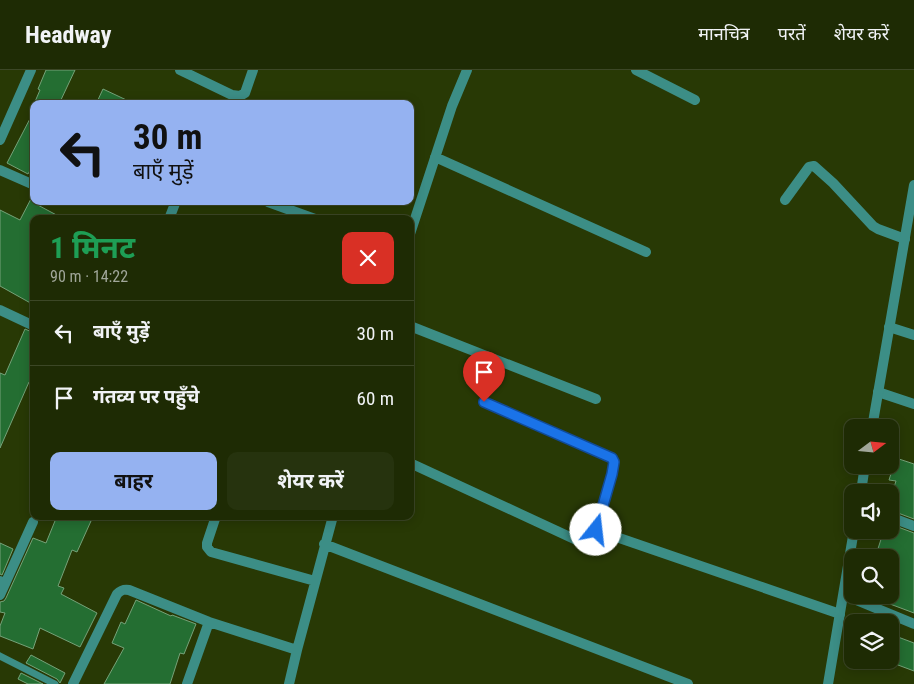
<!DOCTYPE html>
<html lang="hi">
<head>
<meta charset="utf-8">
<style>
  :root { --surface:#1e2b04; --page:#26330e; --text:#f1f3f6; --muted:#a1a79a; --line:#3c4726; --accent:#95b2f1 }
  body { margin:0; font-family:"Roboto Condensed","Noto Sans Devanagari",sans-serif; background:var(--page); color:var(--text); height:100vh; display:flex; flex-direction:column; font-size:19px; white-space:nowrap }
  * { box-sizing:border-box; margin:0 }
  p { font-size:16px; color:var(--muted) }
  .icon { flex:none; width:28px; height:28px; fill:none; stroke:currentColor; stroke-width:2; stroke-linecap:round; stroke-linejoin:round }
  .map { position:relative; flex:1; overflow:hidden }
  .side { position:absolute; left:30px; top:145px; width:384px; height:305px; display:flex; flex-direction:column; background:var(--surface); border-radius:10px; box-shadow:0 2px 12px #0003,0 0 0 1px var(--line) }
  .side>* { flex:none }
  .banner { position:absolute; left:30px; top:30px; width:384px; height:105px; border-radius:10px; box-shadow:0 2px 12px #0003,0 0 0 1px var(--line); background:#95b2f1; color:#111; overflow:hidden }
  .needle { width:32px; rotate:74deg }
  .buttons { position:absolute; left:844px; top:349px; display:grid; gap:10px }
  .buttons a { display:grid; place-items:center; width:55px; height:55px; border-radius:10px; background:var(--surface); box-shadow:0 2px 12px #0003,0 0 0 1px var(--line); font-size:25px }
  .pin { position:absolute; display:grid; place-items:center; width:42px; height:42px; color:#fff; margin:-51px -21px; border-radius:50% 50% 50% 0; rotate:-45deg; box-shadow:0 0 5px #0007 }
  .pin .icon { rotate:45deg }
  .me { position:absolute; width:55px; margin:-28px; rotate:16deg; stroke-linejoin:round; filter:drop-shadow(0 0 4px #0008) }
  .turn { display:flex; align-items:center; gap:18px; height:105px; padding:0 20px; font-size:22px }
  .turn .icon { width:65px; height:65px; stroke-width:2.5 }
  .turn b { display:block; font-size:35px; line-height:42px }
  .round { display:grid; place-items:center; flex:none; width:52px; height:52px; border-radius:10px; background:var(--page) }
  .head { display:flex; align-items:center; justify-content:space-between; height:85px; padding:0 20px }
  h1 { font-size:30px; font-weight:700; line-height:38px; color:#1e9e55 }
  .button { display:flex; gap:10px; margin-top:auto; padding:10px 20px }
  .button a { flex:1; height:58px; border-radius:10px; background:var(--accent); color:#111; font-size:20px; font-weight:700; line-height:58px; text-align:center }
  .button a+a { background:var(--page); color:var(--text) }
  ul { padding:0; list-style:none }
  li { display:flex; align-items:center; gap:15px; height:65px; padding:0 20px; border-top:1px solid var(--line) }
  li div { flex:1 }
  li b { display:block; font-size:19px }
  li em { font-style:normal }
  header { display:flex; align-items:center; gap:30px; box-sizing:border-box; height:70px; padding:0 25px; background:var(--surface); border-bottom:1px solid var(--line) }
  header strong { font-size:24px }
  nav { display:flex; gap:28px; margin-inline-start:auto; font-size:18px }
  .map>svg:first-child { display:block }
  .building { fill:#246e32; stroke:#75a279 }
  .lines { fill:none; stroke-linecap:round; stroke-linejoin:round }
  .service { stroke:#3c8e86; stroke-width:7 }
  .minor { stroke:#3c8e86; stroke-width:10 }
  .tertiary { stroke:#3c8e86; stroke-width:10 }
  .route-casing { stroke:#114b97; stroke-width:12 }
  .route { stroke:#1a73e8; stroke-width:9 }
</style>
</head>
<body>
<header>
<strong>Headway</strong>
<nav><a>मानचित्र</a><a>परतें</a><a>शेयर करें</a></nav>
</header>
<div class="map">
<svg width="914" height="614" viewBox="0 0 914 614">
  <rect width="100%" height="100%" fill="#283905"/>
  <path class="building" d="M46,0h29l-16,34h-25l6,-14 -2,-1z
    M103,19l32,15h-39z
    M34,41v52l-6,11 -21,-11z
    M34,123v10l30,16h-30v86l-34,-19v-76l20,10z
    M25,259l9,4v51l-5,-2 -29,66v-75l5,2z
    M896,388l18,6v55l-24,-9v-11l6,-18 -7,-1z
    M57,446h24l10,5 -14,31 -5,-2 -14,36 6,2 -3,6 36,19 -17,34 -40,-19 -7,21 -33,-13v-10l5,-13 -5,-1v-10l4,-1 2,-3 27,-60 13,5z
    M890,454l24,9v80l-24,-9v-46h-15l9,-28h6z
    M0,473l13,6 -11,26 -2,-1z
    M136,530l35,16 1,-1 24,9 -12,30 -4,-1 -10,31h-66l20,-36 -12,-5 9,-21 4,2z
    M890,564l24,9v28l-24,-9z
    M31,585l34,18 -5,10 -3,-4 -31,-16z
    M21,603l22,11h-15l-10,-5z"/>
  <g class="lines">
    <path class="service" d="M0,586l55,28"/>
    <path class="minor" d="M180,0l52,25 8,1 5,-3 8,-23
      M636,0l59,30
      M0,70l31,-70
      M435,87l211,95
      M0,100l34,15
      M785,130l24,-33 5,-1 19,17 40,43 5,3 27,10
      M268,132l47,17
      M169,149l7,-18
      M410,164l42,-128 15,-36
      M0,240l34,16
      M410,256l186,73
      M889,257l25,8
      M878,322l36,12
      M484,332l128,56 2,4 -2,12 -16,56 244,84
      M410,393l175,81h5l6,-14
      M216,446l-9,27v4l4,5 104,29
      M890,447l24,9
      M324,474l364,140
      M0,511l5,3 -5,11
      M5,514l28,-62
      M844,525l70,29
      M73,614l44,-90c4,-4 7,-5 12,-4l80,32 88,28
      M187,614l22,-62
      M289,614l8,-34 36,-134"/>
    <path class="tertiary" d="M872,358l42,-243
      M861,422l4,-27
      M828,614l26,-154"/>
  </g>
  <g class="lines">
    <defs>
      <path id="route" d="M484,332l128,56 2,4 -2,12 -16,56"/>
    </defs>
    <use href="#route" class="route-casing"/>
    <use href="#route" class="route"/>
  </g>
</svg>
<div class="buttons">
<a><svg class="needle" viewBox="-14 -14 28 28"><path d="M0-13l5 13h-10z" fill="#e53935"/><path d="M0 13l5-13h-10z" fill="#a1a79a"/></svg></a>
<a><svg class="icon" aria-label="sound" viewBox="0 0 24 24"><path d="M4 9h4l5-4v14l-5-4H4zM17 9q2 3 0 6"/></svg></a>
<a><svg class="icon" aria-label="search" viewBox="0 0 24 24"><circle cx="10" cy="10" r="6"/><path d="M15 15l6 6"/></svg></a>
<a><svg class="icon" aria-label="layers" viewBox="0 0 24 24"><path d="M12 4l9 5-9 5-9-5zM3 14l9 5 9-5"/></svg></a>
</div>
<div class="pin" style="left:484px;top:332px;background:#d93025"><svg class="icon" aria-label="arrive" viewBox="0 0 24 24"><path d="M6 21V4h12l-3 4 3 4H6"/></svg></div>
<svg class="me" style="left:596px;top:460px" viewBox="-20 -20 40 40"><circle r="19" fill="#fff"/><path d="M0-13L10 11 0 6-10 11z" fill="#1a73e8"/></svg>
<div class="banner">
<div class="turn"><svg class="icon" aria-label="left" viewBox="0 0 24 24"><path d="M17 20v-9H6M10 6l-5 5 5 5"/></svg><div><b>30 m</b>बाएँ मुड़ें</div></div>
</div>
<section class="side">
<div class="head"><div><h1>1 मिनट</h1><p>90 m · 14:22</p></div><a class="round" style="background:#d93025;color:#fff"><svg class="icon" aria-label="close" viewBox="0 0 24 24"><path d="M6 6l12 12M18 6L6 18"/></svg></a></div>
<ul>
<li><svg class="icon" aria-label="left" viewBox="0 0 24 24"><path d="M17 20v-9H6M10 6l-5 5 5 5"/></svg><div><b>बाएँ मुड़ें</b></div><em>30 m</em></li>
<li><svg class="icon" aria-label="arrive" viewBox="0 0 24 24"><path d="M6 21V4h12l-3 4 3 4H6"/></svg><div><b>गंतव्य पर पहुँचे</b></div><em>60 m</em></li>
</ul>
<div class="button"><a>बाहर</a><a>शेयर करें</a></div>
</section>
</div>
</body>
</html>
